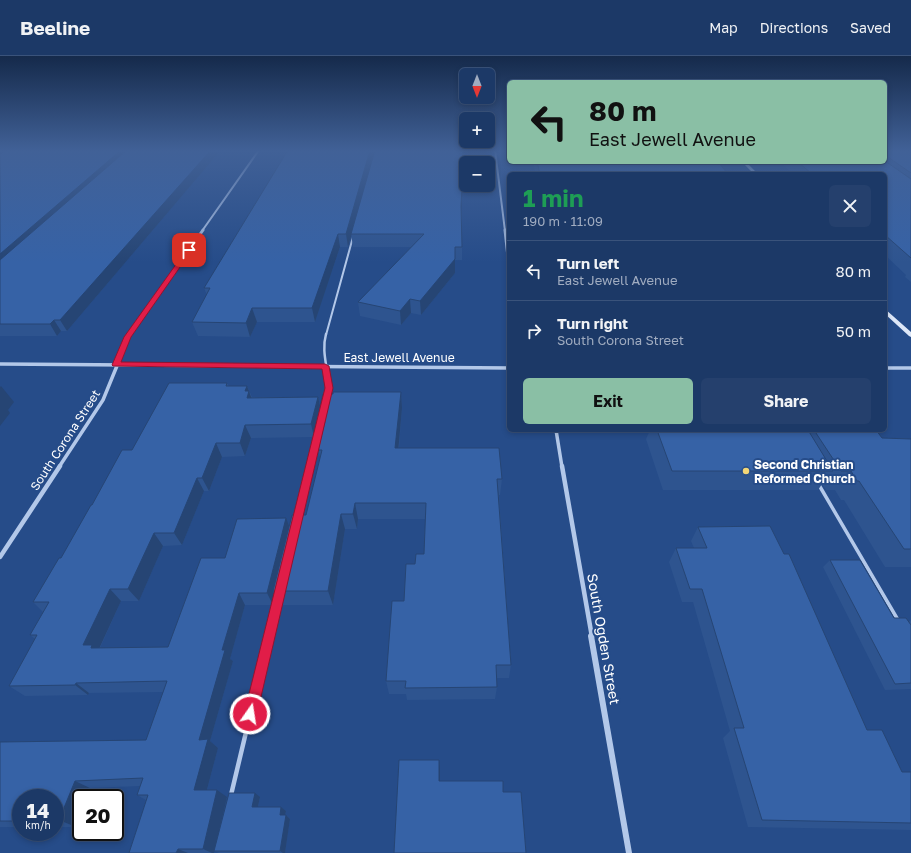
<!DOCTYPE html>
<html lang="en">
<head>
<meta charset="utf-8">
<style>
  :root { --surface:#1c3967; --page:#25406d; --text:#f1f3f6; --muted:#a0acc0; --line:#3a537b; --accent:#8abfa5 }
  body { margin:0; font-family:"Golos Text",sans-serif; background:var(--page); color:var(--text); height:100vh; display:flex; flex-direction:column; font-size:15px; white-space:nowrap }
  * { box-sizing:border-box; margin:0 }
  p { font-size:13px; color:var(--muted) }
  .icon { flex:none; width:22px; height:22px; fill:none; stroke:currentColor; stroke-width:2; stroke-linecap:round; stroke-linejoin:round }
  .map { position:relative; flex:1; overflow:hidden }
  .details { position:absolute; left:507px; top:116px; width:380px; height:260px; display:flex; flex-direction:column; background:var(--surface); border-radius:6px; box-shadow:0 2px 6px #0003,0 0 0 1px var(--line) }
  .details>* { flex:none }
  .guide { position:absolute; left:507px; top:24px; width:380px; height:84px; border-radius:6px; box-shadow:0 2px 6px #0003,0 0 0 1px var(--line); background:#8abfa5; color:#111; overflow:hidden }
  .needle { width:26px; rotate:180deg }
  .fabs { position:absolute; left:459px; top:12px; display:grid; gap:8px }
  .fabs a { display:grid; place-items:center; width:36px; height:36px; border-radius:6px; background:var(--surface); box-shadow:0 2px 6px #0003,0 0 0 1px var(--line); font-size:20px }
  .speed { position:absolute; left:12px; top:733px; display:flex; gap:8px; font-size:20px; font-weight:700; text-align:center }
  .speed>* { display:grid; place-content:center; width:52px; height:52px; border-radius:50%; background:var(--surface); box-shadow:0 2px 6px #0003,0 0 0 1px var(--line); line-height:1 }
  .speed small { font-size:10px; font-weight:400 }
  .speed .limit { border:2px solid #111; border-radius:6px; background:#fff; color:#111 }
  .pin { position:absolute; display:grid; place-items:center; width:34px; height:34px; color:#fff; margin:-17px; border-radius:8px; box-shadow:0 2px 6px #0006 }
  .me { position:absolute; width:44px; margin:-22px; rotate:13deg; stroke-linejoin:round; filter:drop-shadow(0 0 3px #0008) }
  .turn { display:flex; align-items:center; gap:14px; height:84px; padding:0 16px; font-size:18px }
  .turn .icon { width:52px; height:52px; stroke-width:2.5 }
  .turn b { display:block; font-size:28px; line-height:34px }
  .round { display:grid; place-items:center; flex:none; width:42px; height:42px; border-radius:6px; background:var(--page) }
  .headline { display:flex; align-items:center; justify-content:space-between; height:68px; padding:0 16px }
  h1 { font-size:24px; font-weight:700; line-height:30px; color:#1e9e55 }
  .primary-button { display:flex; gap:8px; margin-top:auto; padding:8px 16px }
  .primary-button a { flex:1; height:46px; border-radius:6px; background:var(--accent); color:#111; font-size:16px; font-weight:700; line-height:46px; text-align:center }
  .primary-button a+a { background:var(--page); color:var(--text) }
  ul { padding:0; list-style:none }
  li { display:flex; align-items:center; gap:12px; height:60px; padding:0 16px; border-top:1px solid var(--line) }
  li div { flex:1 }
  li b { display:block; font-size:15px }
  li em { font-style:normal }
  header { display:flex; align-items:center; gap:24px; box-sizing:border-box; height:56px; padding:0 20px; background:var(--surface); border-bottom:1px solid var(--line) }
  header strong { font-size:19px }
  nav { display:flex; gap:22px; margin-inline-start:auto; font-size:14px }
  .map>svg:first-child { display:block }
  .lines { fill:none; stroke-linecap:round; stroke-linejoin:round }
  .lane-far3 { stroke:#b3c8e9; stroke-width:2 }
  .lane-far2 { stroke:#b3c8e9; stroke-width:2.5 }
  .lane-far1 { stroke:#b3c8e9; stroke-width:3.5 }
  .lane { stroke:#b3c8e9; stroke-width:4.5 }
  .street-far4 { stroke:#b3c8e9; stroke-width:2 }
  .street-far3 { stroke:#b3c8e9; stroke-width:3 }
  .street-far2 { stroke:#b3c8e9; stroke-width:3.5 }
  .street-far1 { stroke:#b3c8e9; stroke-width:4.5 }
  .street { stroke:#b3c8e9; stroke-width:6 }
  .secondary { fill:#dde7f8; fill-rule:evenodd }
  .wall { fill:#2e548f; fill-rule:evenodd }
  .shaded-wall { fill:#264574 }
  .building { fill:#3662a6; stroke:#264574 }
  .route { fill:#e11d48; stroke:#92132f }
  .poi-dot { fill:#f3d677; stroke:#264c89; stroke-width:1.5 }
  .labels { text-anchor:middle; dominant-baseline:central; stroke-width:4; stroke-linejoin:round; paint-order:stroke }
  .street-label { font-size:12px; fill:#fff; stroke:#264c89 }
  .poi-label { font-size:12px; font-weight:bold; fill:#fff; stroke:#264c89; text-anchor:start }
  .near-street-label { font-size:14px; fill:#fff; stroke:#264c89 }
</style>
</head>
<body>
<header>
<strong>Beeline</strong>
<nav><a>Map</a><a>Directions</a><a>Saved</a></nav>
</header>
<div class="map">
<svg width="911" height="797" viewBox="0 0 911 797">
  <rect width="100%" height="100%" fill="#264c89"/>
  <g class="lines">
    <path class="lane-far3" d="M326,279l27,-98"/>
    <path class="lane-far2" d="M326,278c-6,22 6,41 1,62
      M310,411l9,-38"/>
    <path class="lane-far1" d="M819,429l79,135
      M298,461l12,-51
      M269,581l9,-39"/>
    <path class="lane" d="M231,739l38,-159"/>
    <path class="street-far4" d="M495,94l10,81
      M202,175l57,-81"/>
    <path class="street-far3" d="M505,174l4,36
      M130,279l73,-105"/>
    <path class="street-far2" d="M0,308l509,4
      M885,312h26
      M556,374l6,37
      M59,411l44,-67 27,-66"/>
    <path class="street-far1" d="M562,410l30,171
      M0,501l60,-91"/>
    <path class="street" d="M591,580l38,217"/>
    <path class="secondary" d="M742,106h4l12,12h-4z
      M885,253l26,23v5l-2,-1 -24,-22z"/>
  </g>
  <path class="wall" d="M0,94h221l-154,181h-6l-4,5h-57z
    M288,94h87l-15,52 102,11v47h-7v13l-34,42 -10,-2 -10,12 -41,-9 -2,-14 53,-55h-58l-2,-13 -3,13h-8l-25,75h-58l-7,15 -52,-1 -6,-14 15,-27 -3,-7z
    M885,94h26v132l-6,-5 1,-2 -21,-20v-81h-92l-13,-12h105z
    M533,106h185l10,12h-192z
    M227,327l2,3h18l5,11h66l2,9 81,-14 1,16 -3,40 103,31 -2,16h-1l12,170 -2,13h-12v9l-2,12 -88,1 -1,-6h-17l-3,-13 18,-80 11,-37 9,-10 1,-35h-67l-1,10h-12l-12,76h-53l-5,-9 -2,9h-28l-15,54 3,2 -23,80 8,7 -11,42 20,7 -13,56h-85l17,-53 -9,-5 3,-9 -50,2 -4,10h-5v14l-5,15h-21v-29h-34v29h-21v-85l146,-2 17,-48 -74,1 -1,2 -63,1 -16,-10 26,-47 -5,-4 13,-23 -10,-10 28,-44 31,-53 40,-55zM317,370l3,11h1l-3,13 2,7 -14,58 -17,11 -64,32 -57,89 -68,1 21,-47h18l24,-55 19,-1 22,-54h5l13,-34 23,-1 6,-18 63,-1z
    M650,374h226l6,8 29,1v128h-26l-41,-67h-3l-6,-10h-9l-4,-6 -4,6h-155l-17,-51z
    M698,471l204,245h9v58l-163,-3 -25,-89 7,-7 -37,-129h-11l-13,-40 7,-14h18l-3,-7z
    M830,504l64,58 15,4 2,-2v69l-26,1 -62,-123z
    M260,741l-2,10h23l5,4 -1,4h1l4,4 -5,34h-66l-5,-2z"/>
  <path class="shaded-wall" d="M0,94h15l-15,10z
    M121,94h14l-135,121v-17z
    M211,94h10l-154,181 -7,-11z
    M370,94h5l-27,97 -2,-13z
    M464,94v3l-3,66v-13z
    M338,178l2,13 -25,75 -3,-14z
    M455,203v14l-34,42 -1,-14z
    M410,243l1,14 -10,12 -1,-14z
    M252,252l5,14 -7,15 -4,-14z
    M54,264l7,11 -4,5 -7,-12z
    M1,330l13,16 -6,8 2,3 -10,13v-39z
    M247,330l7,19 -2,6 -7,-20z
    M401,336l1,16 -5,56 -2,-16z
    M318,341l3,13 -5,11 1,5 -3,11 -3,-13z
    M245,369l6,13 -6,18 -5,-13z
    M216,387l6,14 -13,34 -7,-13z
    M197,422l7,13 -22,54 -8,-12z
    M355,447l3,16 -1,10 -4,-15z
    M341,458l4,15 -12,76 -5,-14z
    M286,462l5,13 -18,60 2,5 -2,9 -6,-12z
    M154,477l9,13 -24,55 -11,-12z
    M110,533l11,12 -23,50 -15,-6z
    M239,537l6,12 -15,54 3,2 -23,80 8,7 -13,49 -11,-7 5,-50 23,-90z
    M76,627l13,10 -1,2 -13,-10z
    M439,704l1,10v20l-1,-9z
    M75,725l15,7 -4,10h-5v14l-5,15 -17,-7z
    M217,734l10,7 -13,56h-2l-9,-4z
    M255,737l5,4 -3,14 -5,-4z
    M281,751l5,4 -2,8 -4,-4z
    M286,759l4,4 -5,34h-2l-3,-2z
    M178,793l10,4h-12z"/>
  <path class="building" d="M6,94h115l-121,104v-100z
    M127,94h84l-151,170h-6l-4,4h-50v-64z
    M288,94h82l-24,84h-8l-26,74h-60l-6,15 -54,-1 18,-34h-6z
    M375,94h89l-3,56 1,41h-7v12l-35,42 -10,-2 -10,12 -42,-9 66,-68h-73z
    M885,94h26v23l-26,-18z
    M885,105l26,18v79l-26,-23v-61h-73l-14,-12h87z
    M537,106h89l1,2h3v-2h88l10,12h-188z
    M169,327h58l-1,3h21l-2,5h4l-2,7 71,-1 -7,27 -66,1 -5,18h-24l-14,35h-5l-23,55h-20l-26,56h-18l-27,56h9l-1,3 77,-1 33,-89h24l12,-39 49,-1 -19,75h-28l-17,57h3l-26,90 9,-1 -14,51h23l-14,59h-25l-2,4h-47l19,-58h-11l6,-17 -68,3 -16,39h-4v-22h-34v23h-21v-79l146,-2 21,-59 -91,2 -1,2 -66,1 28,-51h-7l19,-33h-16l26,-44h2l30,-53h1l30,-55h10z
    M333,336h68l-6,56h104l3,31h-5l14,186h-15l1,22 -92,1 1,-7h-20l6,-80h12l2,-37h9l1,-10h8l2,-51h-71l-2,11h-12l-13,77h-55l19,-76h14l16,-65h-4l7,-29h-9l7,-27h10z
    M657,374h151l25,41h-161z
    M814,374h62l6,8 29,1v110h-7l-45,-68h-2l-6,-10h-10z
    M770,470l14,28h5l78,176h15l20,42h9v51l-149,-3 -28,-92h10l-42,-139h-12l-14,-41h31l-9,-21z
    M830,504h30l34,58h12l5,7v58l-16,1z
    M399,704h40v21h64v11h18l5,61h-132z
    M229,737h26l-3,14h29l-1,8h6l-6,36h-66z"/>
  <linearGradient id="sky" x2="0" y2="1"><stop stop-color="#152a4b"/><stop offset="0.46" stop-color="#416197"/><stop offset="1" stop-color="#416197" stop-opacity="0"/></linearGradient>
  <rect width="911" height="206" fill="url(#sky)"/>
  <path class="route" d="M189,192l3,2 -61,87 -10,25 204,2 4,2 4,22 -76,326 -2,5 -5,2 -4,-2 -2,-5 81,-326 -3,-19 -209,-3 -1,-1 12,-28 63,-88z"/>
  <circle class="poi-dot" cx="746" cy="415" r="4"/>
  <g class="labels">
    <g class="street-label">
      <text x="399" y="301">East Jewell Avenue</text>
      <text transform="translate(65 384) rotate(-57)">South Corona Street</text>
    </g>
    <g class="poi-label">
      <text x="754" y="408">Second Christian<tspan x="754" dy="14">Reformed Church</tspan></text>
    </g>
    <g class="near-street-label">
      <text transform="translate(604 583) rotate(80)">South Ogden Street</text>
    </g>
  </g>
</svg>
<div class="fabs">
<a><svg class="needle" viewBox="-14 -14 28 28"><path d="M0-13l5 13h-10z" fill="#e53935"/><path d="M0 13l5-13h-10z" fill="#a0acc0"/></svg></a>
<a>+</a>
<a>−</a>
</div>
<div class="speed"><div>14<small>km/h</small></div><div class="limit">20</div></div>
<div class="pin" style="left:189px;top:194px;background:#d93025"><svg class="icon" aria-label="arrive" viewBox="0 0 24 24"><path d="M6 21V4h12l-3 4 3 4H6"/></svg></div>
<svg class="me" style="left:250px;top:658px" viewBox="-20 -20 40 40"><circle r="17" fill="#e11d48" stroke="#fff" stroke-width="3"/><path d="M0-11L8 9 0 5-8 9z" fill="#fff"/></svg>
<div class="guide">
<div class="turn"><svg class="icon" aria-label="left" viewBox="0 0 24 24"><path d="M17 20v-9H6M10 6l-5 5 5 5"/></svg><div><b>80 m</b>East Jewell Avenue</div></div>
</div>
<section class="details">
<div class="headline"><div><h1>1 min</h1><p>190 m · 11:09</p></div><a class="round"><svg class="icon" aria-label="close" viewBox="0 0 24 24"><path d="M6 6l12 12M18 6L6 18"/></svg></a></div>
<ul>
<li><svg class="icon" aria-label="left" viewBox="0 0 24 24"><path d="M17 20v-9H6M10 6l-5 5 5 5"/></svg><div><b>Turn left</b><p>East Jewell Avenue</p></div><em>80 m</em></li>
<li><svg class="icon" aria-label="right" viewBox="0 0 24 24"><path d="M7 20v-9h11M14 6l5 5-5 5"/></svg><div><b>Turn right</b><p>South Corona Street</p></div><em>50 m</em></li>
</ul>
<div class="primary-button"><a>Exit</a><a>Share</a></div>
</section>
</div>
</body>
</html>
